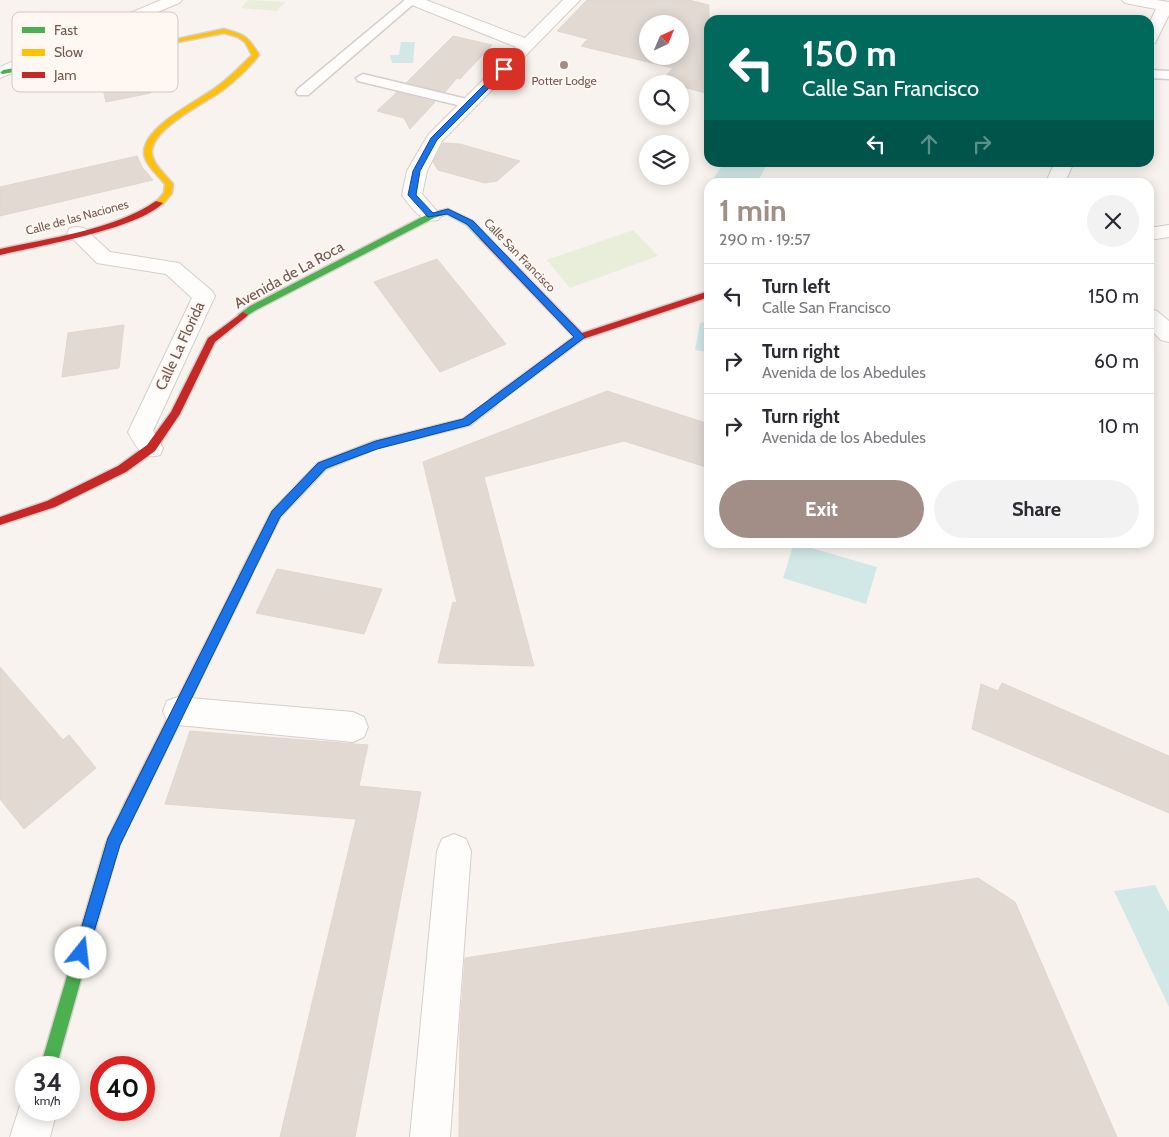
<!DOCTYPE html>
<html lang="en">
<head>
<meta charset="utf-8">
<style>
  :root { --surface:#fff; --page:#f2f2f3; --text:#2b2b33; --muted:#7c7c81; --line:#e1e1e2; --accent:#a38e87 }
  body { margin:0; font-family:Cabin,sans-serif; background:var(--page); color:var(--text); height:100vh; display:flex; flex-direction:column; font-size:19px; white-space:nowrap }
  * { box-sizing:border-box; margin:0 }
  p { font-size:16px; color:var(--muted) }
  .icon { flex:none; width:28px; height:28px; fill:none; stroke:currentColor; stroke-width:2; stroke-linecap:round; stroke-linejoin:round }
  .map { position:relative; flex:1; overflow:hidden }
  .panel { position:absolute; left:704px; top:178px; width:450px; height:370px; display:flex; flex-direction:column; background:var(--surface); border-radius:15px; box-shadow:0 2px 12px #0003 }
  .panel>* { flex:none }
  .banner { position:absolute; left:704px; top:15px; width:450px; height:152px; border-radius:15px; box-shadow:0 2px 12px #0003; background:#00695c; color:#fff; overflow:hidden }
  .needle { width:32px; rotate:44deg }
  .buttons { position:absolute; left:639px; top:15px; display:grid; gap:10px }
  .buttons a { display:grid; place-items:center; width:50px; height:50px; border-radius:50%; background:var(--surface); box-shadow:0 2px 12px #0003; font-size:25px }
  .speed { position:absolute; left:15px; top:1056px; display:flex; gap:10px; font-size:25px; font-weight:700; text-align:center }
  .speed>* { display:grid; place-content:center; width:65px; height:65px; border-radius:50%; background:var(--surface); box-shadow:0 2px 12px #0003; line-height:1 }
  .speed small { font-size:12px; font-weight:400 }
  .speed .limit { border:8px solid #d22; background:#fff; color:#111 }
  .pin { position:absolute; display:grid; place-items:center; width:42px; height:42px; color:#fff; margin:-21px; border-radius:10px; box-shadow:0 2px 8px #0006 }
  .me { position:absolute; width:55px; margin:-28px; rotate:16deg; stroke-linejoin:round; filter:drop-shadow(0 0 4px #0008) }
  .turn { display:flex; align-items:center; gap:18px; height:105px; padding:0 15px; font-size:22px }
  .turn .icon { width:65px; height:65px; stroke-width:2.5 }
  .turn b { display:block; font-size:35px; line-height:42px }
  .lanes { display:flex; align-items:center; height:48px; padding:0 15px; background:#0003; justify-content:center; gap:25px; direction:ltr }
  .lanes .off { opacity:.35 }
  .round { display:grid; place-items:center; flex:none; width:52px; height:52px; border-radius:26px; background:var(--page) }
  .headline { display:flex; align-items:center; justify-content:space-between; height:85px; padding:0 15px }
  h1 { font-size:30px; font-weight:800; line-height:38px; color:var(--accent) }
  .cta { display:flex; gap:10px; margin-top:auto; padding:10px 15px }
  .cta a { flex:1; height:58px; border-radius:30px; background:var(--accent); color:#fff; font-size:20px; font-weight:800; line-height:58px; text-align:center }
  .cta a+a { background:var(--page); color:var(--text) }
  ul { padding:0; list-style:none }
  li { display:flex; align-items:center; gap:15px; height:65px; padding:0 15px; border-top:1px solid var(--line) }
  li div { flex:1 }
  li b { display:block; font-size:19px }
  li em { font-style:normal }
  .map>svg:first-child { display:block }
  .green { fill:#e8eeda }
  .water { fill:#d1e8e7 }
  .building { fill:#e2d9d3; stroke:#e0d6d1; fill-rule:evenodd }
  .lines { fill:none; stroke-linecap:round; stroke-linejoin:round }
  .lane-casing { stroke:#d6ceca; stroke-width:3 }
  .street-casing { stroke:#d6ceca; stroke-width:2 }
  .fast-casing { stroke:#d7cfca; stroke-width:3 }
  .slow-casing { stroke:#d7cfca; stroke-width:3 }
  .jam-casing { stroke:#d7cfca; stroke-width:3 }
  .lane { fill:#fefdfc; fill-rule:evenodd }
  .street { fill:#fefdfc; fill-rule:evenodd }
  .fast { fill:#4caf50; fill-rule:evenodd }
  .slow { fill:#ffc107; fill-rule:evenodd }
  .jam { fill:#c62828; fill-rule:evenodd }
  .route { fill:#1a73e8; stroke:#114b97 }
  .poi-dot { fill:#a38e87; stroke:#fef7f2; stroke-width:2 }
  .labels { text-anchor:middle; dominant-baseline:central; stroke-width:4; stroke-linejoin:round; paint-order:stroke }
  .far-poi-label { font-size:12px; fill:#75584f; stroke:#fef7f2 }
  .far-street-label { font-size:12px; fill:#75584f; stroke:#fef7f2 }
  .street-label { font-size:15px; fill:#75584f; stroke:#fef7f2 }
  .key { fill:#fef7f2; stroke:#d5c7c1; stroke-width:1 }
  .key-label { font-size:14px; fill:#75584f }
</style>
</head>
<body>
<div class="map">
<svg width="1169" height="1137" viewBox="0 0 1169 1137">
  <rect width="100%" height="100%" fill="#f8f3ee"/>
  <path class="green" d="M248,0l37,2 -8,9 -36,-3z
    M633,230l25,26 -88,32 -23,-28z"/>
  <path class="water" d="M401,42h14l-2,21h-21l-2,-8h9z
    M724,163v-1l44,1 -11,19h-46z
    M709,321v31l-14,-2 5,-27z
    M794,543l83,24 -11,37 -83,-26z
    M1155,885l14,27v95l-55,-116z"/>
  <path class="building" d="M587,0h102l20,5v89l-29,-8v-2l-19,-3 12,-13 -92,-22 7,-7 -31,-8zM648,24h32v32h-32z
    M453,36l39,9 -32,34 -3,-1 -12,14 -39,-9z
    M140,59l11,34 -45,9 -8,-34z
    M397,92l38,10 -25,27 -6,-11 -27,-7z
    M443,143l17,1 60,17 -23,20 -12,2 -47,-13 -5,-8z
    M137,156l5,11 11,13 -153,36v-29z
    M437,259l69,85 -66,28 -66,-90z
    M124,325l-5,43 -57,9 6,-44z
    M607,391l102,33v44l-85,-27 -140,36 50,189 -96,-3 15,-61 4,1 -34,-141z
    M277,569l105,20 -18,45 -108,-21z
    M0,667l63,73 6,-5 27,33 -72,61 -24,-30z
    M1002,683l167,73v57l-197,-84 9,-45 17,7z
    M190,731l178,14 -9,41 62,6 -66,345h-75l76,-318 -191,-15z
    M978,878l37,24 102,235h-658l1,-111 5,-68z"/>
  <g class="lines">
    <defs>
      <path id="lane" d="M405,0h13l-110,95h-10l-2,-3 2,-3z
        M1149,70l20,1v8l-20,-1z
        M363,74l112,27 2,3 -7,4 -112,-27 -2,-3z"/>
      <path id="street" d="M161,0h21l-3,3 -179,75v-11c53,-24 108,-44 161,-67z
        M404,0h22l99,38 38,-38h17l-138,141 -15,30 -5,23 19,22 -3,4c-16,4 -27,-13 -36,-25l5,-24 21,-36 88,-88 -109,-44z
        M1122,0h34l13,2v13l-14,28 -6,2v-21l7,-15 -31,-6z
        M1055,162h19l-9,20h-19z
        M1169,225v12l-20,3v-12z
        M77,227l7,1 26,24 69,11 33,28 3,5 -62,135 10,17 -3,7c-18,6 -24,-9 -32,-23l64,-134 -26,-24 -69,-11 -30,-30 3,-5z
        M1149,309l8,2 12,10v21l-8,-2 -12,-12z
        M178,697l175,15 11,5 4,10 -4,10 -11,5 -175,-17 -11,-4 -4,-10 4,-10z
        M454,834l12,5 5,12 -21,286h-40l27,-286 5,-12z
        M26,1095v15h31l-7,27h-40l13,-41z"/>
      <path id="fast" d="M148,44l3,2 -1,1 -147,27 -3,-1 3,-3z
        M448,209l25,12 14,15v4h-6l-14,-15 -20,-11 -13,4 -178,92 -13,8 -5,-3 12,-9 178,-92z
        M493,398l3,1 2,3 -2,3 -26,20 -93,23 -51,21 -46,48 -31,62 -4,2 -4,-2 -2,-3 33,-65 46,-48 57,-22 88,-22z
        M131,799l5,2 2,5 -19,39 -63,223h-16l66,-225 20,-42z"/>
      <path id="slow" d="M224,29c21,6 24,7 35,26 -10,13 -23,25 -36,35 -18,13 -71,38 -71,62 0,12 14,23 21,32l-1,9 -10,12h-6l-1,-2 9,-10 1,-9c-7,-9 -21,-20 -21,-32 1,-27 55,-51 74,-66 12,-9 23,-20 34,-31l-7,-13 -7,-5 -14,-4 -76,15 -3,-2z"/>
      <path id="jam" d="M156,201l7,2c-25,26 -125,43 -163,52v-6c49,-11 114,-19 156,-48z
        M484,235l3,1 95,97 127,-42v6l-126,42 -90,67 -3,-1 -2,-3 2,-3 84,-62 -93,-97 -1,-2z
        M243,312l5,3 -2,2 -31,25 -35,72 -25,37 -29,21 -71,35 -55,18v-8l47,-16 71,-35 29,-21 24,-33 37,-74z
        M245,571l4,2 2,3 -115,235 -5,2 -5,-2 -2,-5 2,-5 115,-228z"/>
    </defs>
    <use href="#lane" class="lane-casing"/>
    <use href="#street" class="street-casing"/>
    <use href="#fast" class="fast-casing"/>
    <use href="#slow" class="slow-casing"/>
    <use href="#jam" class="jam-casing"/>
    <use href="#lane" class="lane"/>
    <use href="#street" class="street"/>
    <use href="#fast" class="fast"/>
    <use href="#slow" class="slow"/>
    <use href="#jam" class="jam"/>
  </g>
  <path class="route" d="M502,67l6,2 -71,71 -17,31 -4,24 17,18 15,-4 25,12 112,116 -116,88 -92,24 -51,19 -46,49 -160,328 -34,113 -5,2 -5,-2 -2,-5 34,-115 164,-327 46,-48 58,-22 87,-22 111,-82 -107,-113 -20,-10 -19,3 -20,-22 5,-24 18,-33z"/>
  <circle class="poi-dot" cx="564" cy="65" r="5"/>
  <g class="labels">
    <g class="far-poi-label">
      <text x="564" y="80">Potter Lodge</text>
    </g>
    <g class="far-street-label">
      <text transform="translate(77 217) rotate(-15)">Calle de las Naciones</text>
      <text transform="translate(520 255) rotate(46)">Calle San Francisco</text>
    </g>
    <g class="street-label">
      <text transform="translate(289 275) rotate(-29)">Avenida de La Roca</text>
      <text transform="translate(180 346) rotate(-65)">Calle La Florida</text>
    </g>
  </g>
  <rect x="12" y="12" width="166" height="80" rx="8" class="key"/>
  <rect x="22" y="27" width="23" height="6" fill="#4caf50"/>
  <rect x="22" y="49" width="23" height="7" fill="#ffc107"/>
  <rect x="22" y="72" width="23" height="6" fill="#c62828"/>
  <g class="key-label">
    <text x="54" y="35">Fast</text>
    <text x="54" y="57">Slow</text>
    <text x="54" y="80">Jam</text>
  </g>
</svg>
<div class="buttons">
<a><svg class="needle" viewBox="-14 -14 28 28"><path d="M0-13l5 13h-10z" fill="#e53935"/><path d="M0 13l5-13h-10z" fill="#7c7c81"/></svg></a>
<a><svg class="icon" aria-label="search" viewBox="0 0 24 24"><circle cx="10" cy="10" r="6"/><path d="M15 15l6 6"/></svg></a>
<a><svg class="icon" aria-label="layers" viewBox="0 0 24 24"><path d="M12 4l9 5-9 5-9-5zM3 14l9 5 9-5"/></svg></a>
</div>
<div class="speed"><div>34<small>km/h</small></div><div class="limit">40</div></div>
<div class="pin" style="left:504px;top:69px;background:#d93025"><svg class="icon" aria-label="arrive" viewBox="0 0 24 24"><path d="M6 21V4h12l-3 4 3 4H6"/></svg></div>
<svg class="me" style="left:81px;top:953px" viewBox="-20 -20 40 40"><circle r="19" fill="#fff"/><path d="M0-13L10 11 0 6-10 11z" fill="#1a73e8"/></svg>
<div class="banner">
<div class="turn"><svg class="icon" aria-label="left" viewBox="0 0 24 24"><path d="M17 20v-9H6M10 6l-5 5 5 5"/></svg><div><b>150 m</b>Calle San Francisco</div></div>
<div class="lanes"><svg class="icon" aria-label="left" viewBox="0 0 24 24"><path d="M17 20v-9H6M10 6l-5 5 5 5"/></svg><svg class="icon off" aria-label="ahead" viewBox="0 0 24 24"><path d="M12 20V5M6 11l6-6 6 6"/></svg><svg class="icon off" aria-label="right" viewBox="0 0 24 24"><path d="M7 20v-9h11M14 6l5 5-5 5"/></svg></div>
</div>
<section class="panel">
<div class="headline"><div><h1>1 min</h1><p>290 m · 19:57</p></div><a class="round"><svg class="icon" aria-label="close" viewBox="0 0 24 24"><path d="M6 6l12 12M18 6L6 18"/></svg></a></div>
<ul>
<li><svg class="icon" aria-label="left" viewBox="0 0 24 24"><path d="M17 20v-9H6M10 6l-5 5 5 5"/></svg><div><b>Turn left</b><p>Calle San Francisco</p></div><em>150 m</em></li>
<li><svg class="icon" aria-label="right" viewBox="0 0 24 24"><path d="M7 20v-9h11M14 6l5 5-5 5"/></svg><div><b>Turn right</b><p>Avenida de los Abedules</p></div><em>60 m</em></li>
<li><svg class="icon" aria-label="right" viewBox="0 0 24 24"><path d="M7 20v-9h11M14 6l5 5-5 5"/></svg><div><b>Turn right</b><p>Avenida de los Abedules</p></div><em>10 m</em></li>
</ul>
<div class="cta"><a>Exit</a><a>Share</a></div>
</section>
</div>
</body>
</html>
